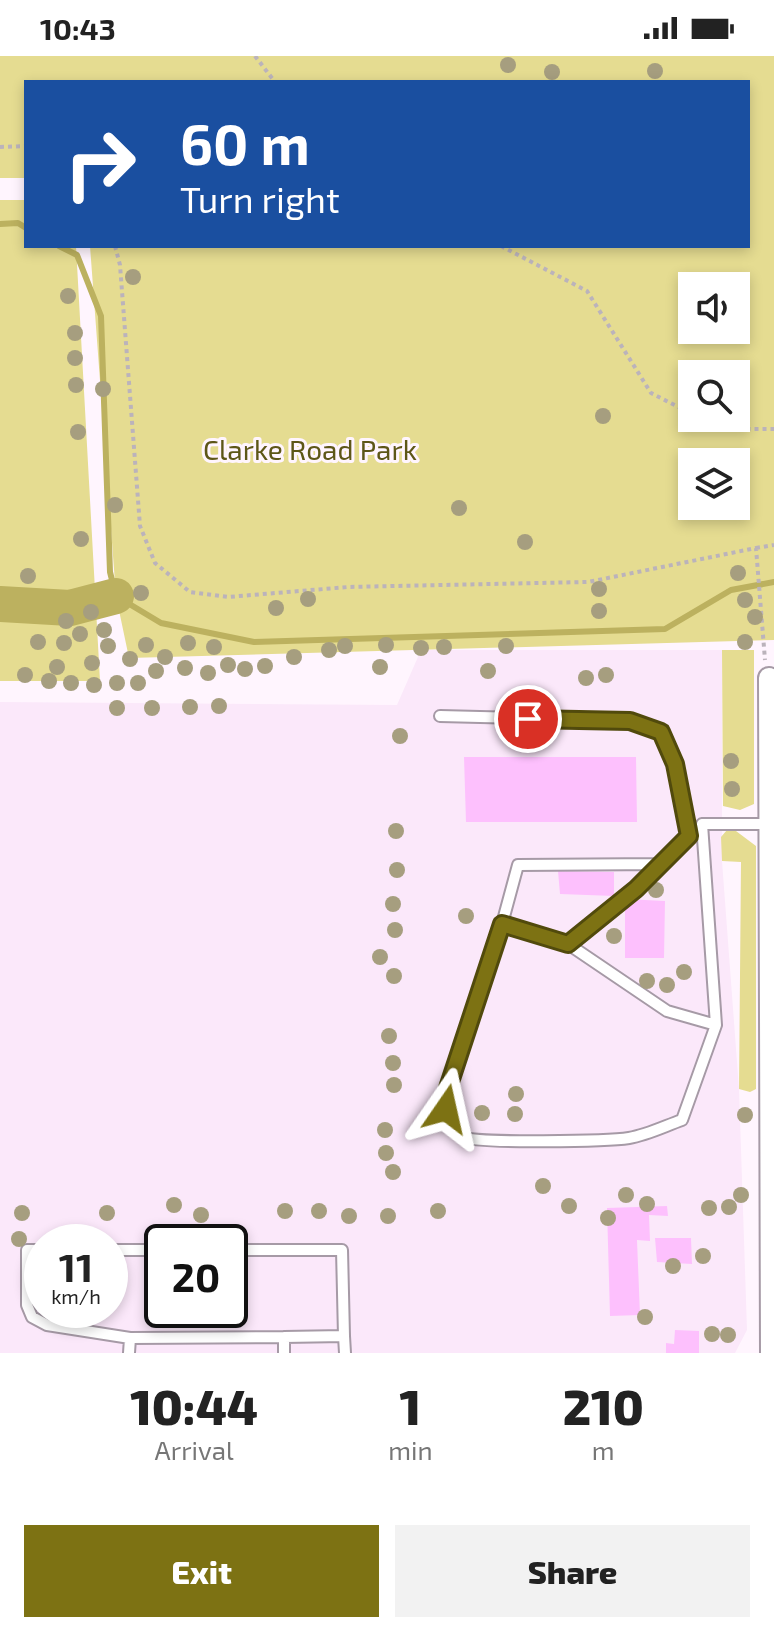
<!DOCTYPE html>
<html lang="en">
<head>
<meta charset="utf-8">
<style>
  :root { --surface:#fff; --page:#f2f2f2; --text:#222; --muted:#767676; --accent:#7d7213 }
  body { margin:0; font-family:"Exo 2",sans-serif; background:var(--page); color:var(--text); height:100vh; display:flex; flex-direction:column; font-size:30px; white-space:nowrap }
  * { box-sizing:border-box; margin:0 }
  p { font-size:26px; color:var(--muted) }
  .icon { flex:none; width:44px; height:44px; fill:none; stroke:currentColor; stroke-width:2; stroke-linecap:round; stroke-linejoin:round }
  .map { position:relative; height:1297px; overflow:hidden }
  .side { display:flex; flex-direction:column; background:var(--surface); flex:1 }
  .side>* { flex:none }
  .guide { position:absolute; left:24px; top:24px; width:726px; height:168px; border-radius:0px; box-shadow:0 4px 12px #0003; background:#1a4fa0; color:#fff; overflow:hidden }
  .tools { position:absolute; left:678px; top:216px; display:grid; gap:16px }
  .tools a { display:grid; place-items:center; width:72px; height:72px; border-radius:0px; background:var(--surface); box-shadow:0 4px 12px #0003; font-size:40px }
  .speed { position:absolute; left:24px; top:1168px; display:flex; gap:16px; font-size:40px; font-weight:700; text-align:center }
  .speed>* { display:grid; place-content:center; width:104px; height:104px; border-radius:50%; background:var(--surface); box-shadow:0 4px 12px #0003; line-height:1 }
  .speed small { font-size:20px; font-weight:400 }
  .speed .limit { border:4px solid #111; border-radius:12px; background:#fff; color:#111 }
  .pin { position:absolute; display:grid; place-items:center; width:68px; height:68px; color:#fff; margin:-34px; border:4px solid #fff; border-radius:50%; box-shadow:0 2px 8px #0007 }
  .me { position:absolute; width:88px; margin:-44px; rotate:11deg; stroke-linejoin:round; filter:drop-shadow(0 0 6px #0008) }
  .turn { display:flex; align-items:center; gap:28px; height:168px; padding:0 24px; font-size:36px }
  .turn .icon { width:104px; height:104px; stroke-width:2.5 }
  .turn b { display:block; font-size:56px; line-height:68px }
  .eta { display:flex; justify-content:space-evenly; align-items:center; height:136px; text-align:center }
  .eta b { font-size:48px; font-weight:800; line-height:56px }
  .cta { display:flex; gap:16px; margin-top:auto; padding:16px 24px }
  .cta a { flex:1; height:92px; border-radius:0px; background:var(--accent); color:#fff; font-size:32px; font-weight:800; line-height:92px; text-align:center }
  .cta a+a { background:var(--page); color:var(--text) }
  .status { display:flex; justify-content:space-between; align-items:center; height:56px; padding:0 40px; background:var(--surface); direction:ltr }
  .status svg { height:22px; fill:currentColor }
  .map>svg:first-child { display:block }
  .built { fill:#fbe8fa; fill-rule:evenodd }
  .green { fill:#e5dc91; fill-rule:evenodd }
  .lines { fill:none; stroke-linecap:round; stroke-linejoin:round }
  .stream { stroke:#bcb15f; stroke-width:6 }
  .river { stroke:#bcb15f; stroke-width:36 }
  .building { fill:#fdc0fd }
  .service-casing { stroke:#a69aa6; stroke-width:14 }
  .minor-casing { stroke:#a69aa6; stroke-width:24 }
  .path { stroke:#bbb3bb; stroke-width:4; stroke-dasharray:4 4; stroke-linecap:butt }
  .service { stroke:#fff; stroke-width:10 }
  .minor { stroke:#fff; stroke-width:20 }
  .tree { fill:#a69e7f }
  .route-casing { stroke:#514a0c; stroke-width:20 }
  .route { stroke:#7d7213; stroke-width:14 }
  .labels { text-anchor:middle; dominant-baseline:central; stroke-width:6; stroke-linejoin:round; paint-order:stroke }
  .park-label { font-size:28px; fill:#5d5617; stroke:#fff5fe }
</style>
</head>
<body>
<div class="status"><b>10:43</b><svg viewBox="0 0 49 12"><path d="M0 12V9h3v3zM5 12V6h3v6zM10 12V3h3v9zM15 12V0h3v12zM26 1h20v11H26zM47 4h2v5h-2z"/></svg></div>
<div class="map">
<svg width="774" height="1297" viewBox="0 0 774 1297">
  <rect width="100%" height="100%" fill="#fff5fe"/>
  <path class="built" d="M421,594h301v211l17,228 8,241 -12,23h-735v-651l397,3zM42,1186h68v68h-68zM162,1186h68v68h-68z"/>
  <path class="green" d="M0,0h774v584l-645,18 -13,-62 -26,-350h658v-164h-722v96h-26zM736,230v44h-44v-44zM736,318v44h-44v-44zM736,406v44h-44v-44z
    M0,144h26v46h50l24,435h-100z
    M722,594h32v154l-14,6 -17,-4z
    M727,774l9,1 20,15v243l-6,3 -11,-3 2,-227 -19,-1 -1,-24z"/>
  <g class="lines">
    <path class="stream" d="M0,168l18,-1 8,5
      M59,190l18,9 24,61 9,256 6,24 45,27 93,19 411,-13 66,-39 43,-8"/>
    <path class="river" d="M0,548l70,4 46,-12"/>
  </g>
  <path class="building" d="M464,701h172l1,65h-171z
    M558,815l56,1v24l-54,-2z
    M625,843l40,2 -1,57h-39z
    M667,1150l1,10 -19,-1 1,26 -13,-1 3,75 -30,1 -3,-108z
    M655,1182h36l1,26 -35,-2z
    M675,1274l24,1v22h-33v-10l8,1z"/>
  <g class="lines">
    <defs>
      <path id="service" d="M440,660l190,5 31,11 14,32 14,72
        M662,808l-94,80 99,67 49,14 -14,-201h68
        M502,868l-54,164c-2,19 -2,37 16,49 11,7 146,4 165,1 18,-3 36,-12 53,-18l34,-95
        M568,888l-66,-20 16,-59 144,-1 31,-31
        M42,1194h-15v55l5,12 15,8 83,13
        M110,1194h52
        M230,1194h112l2,86
        M284,1281l60,-1 1,17
        M129,1297l1,-15 154,-1v16"/>
      <path id="minor" d="M769,622l2,675"/>
    </defs>
    <use href="#service" class="service-casing"/>
    <use href="#minor" class="minor-casing"/>
    <path class="path" d="M255,0l20,26
      M0,91l26,-1
      M115,190l5,19 20,261 15,37 35,29 38,5 120,-10 240,-5 168,-34 9,112
      M501,190l86,45 64,102 41,21
      M701,362l23,11h50
      M756,492l18,-3"/>
    <use href="#service" class="service"/>
    <use href="#minor" class="minor"/>
  </g>
  <g class="tree">
    <circle cx="508" cy="9" r="8"/>
    <circle cx="655" cy="15" r="8"/>
    <circle cx="552" cy="16" r="8"/>
    <circle cx="133" cy="221" r="8"/>
    <circle cx="68" cy="240" r="8"/>
    <circle cx="75" cy="277" r="8"/>
    <circle cx="75" cy="302" r="8"/>
    <circle cx="76" cy="329" r="8"/>
    <circle cx="103" cy="333" r="8"/>
    <circle cx="603" cy="360" r="8"/>
    <circle cx="78" cy="376" r="8"/>
    <circle cx="115" cy="449" r="8"/>
    <circle cx="459" cy="452" r="8"/>
    <circle cx="81" cy="483" r="8"/>
    <circle cx="525" cy="486" r="8"/>
    <circle cx="738" cy="517" r="8"/>
    <circle cx="28" cy="520" r="8"/>
    <circle cx="599" cy="533" r="8"/>
    <circle cx="141" cy="537" r="8"/>
    <circle cx="308" cy="543" r="8"/>
    <circle cx="745" cy="544" r="8"/>
    <circle cx="276" cy="552" r="8"/>
    <circle cx="599" cy="555" r="8"/>
    <circle cx="91" cy="556" r="8"/>
    <circle cx="755" cy="561" r="8"/>
    <circle cx="66" cy="565" r="8"/>
    <circle cx="104" cy="574" r="8"/>
    <circle cx="80" cy="578" r="8"/>
    <circle cx="38" cy="586" r="8"/>
    <circle cx="745" cy="586" r="8"/>
    <circle cx="64" cy="587" r="8"/>
    <circle cx="188" cy="587" r="8"/>
    <circle cx="146" cy="589" r="8"/>
    <circle cx="386" cy="589" r="8"/>
    <circle cx="108" cy="590" r="8"/>
    <circle cx="345" cy="590" r="8"/>
    <circle cx="506" cy="590" r="8"/>
    <circle cx="214" cy="591" r="8"/>
    <circle cx="444" cy="591" r="8"/>
    <circle cx="421" cy="592" r="8"/>
    <circle cx="329" cy="594" r="8"/>
    <circle cx="165" cy="601" r="8"/>
    <circle cx="294" cy="601" r="8"/>
    <circle cx="130" cy="603" r="8"/>
    <circle cx="92" cy="607" r="8"/>
    <circle cx="228" cy="609" r="8"/>
    <circle cx="265" cy="610" r="8"/>
    <circle cx="57" cy="611" r="8"/>
    <circle cx="380" cy="611" r="8"/>
    <circle cx="185" cy="612" r="8"/>
    <circle cx="245" cy="613" r="8"/>
    <circle cx="156" cy="615" r="8"/>
    <circle cx="488" cy="615" r="8"/>
    <circle cx="208" cy="617" r="8"/>
    <circle cx="25" cy="619" r="8"/>
    <circle cx="606" cy="619" r="8"/>
    <circle cx="586" cy="622" r="8"/>
    <circle cx="49" cy="625" r="8"/>
    <circle cx="71" cy="627" r="8"/>
    <circle cx="117" cy="627" r="8"/>
    <circle cx="138" cy="627" r="8"/>
    <circle cx="94" cy="629" r="8"/>
    <circle cx="219" cy="650" r="8"/>
    <circle cx="190" cy="651" r="8"/>
    <circle cx="117" cy="652" r="8"/>
    <circle cx="152" cy="652" r="8"/>
    <circle cx="400" cy="680" r="8"/>
    <circle cx="731" cy="705" r="8"/>
    <circle cx="732" cy="733" r="8"/>
    <circle cx="396" cy="775" r="8"/>
    <circle cx="397" cy="814" r="8"/>
    <circle cx="656" cy="834" r="8"/>
    <circle cx="393" cy="848" r="8"/>
    <circle cx="466" cy="860" r="8"/>
    <circle cx="395" cy="874" r="8"/>
    <circle cx="614" cy="880" r="8"/>
    <circle cx="380" cy="901" r="8"/>
    <circle cx="684" cy="916" r="8"/>
    <circle cx="394" cy="920" r="8"/>
    <circle cx="647" cy="925" r="8"/>
    <circle cx="667" cy="929" r="8"/>
    <circle cx="389" cy="980" r="8"/>
    <circle cx="393" cy="1007" r="8"/>
    <circle cx="394" cy="1029" r="8"/>
    <circle cx="516" cy="1038" r="8"/>
    <circle cx="482" cy="1057" r="8"/>
    <circle cx="515" cy="1058" r="8"/>
    <circle cx="745" cy="1059" r="8"/>
    <circle cx="385" cy="1074" r="8"/>
    <circle cx="386" cy="1097" r="8"/>
    <circle cx="393" cy="1116" r="8"/>
    <circle cx="543" cy="1130" r="8"/>
    <circle cx="626" cy="1139" r="8"/>
    <circle cx="741" cy="1139" r="8"/>
    <circle cx="647" cy="1148" r="8"/>
    <circle cx="174" cy="1149" r="8"/>
    <circle cx="569" cy="1150" r="8"/>
    <circle cx="729" cy="1151" r="8"/>
    <circle cx="709" cy="1152" r="8"/>
    <circle cx="285" cy="1155" r="8"/>
    <circle cx="319" cy="1155" r="8"/>
    <circle cx="438" cy="1155" r="8"/>
    <circle cx="22" cy="1157" r="8"/>
    <circle cx="107" cy="1157" r="8"/>
    <circle cx="201" cy="1159" r="8"/>
    <circle cx="349" cy="1160" r="8"/>
    <circle cx="388" cy="1160" r="8"/>
    <circle cx="608" cy="1162" r="8"/>
    <circle cx="19" cy="1183" r="8"/>
    <circle cx="703" cy="1200" r="8"/>
    <circle cx="673" cy="1210" r="8"/>
    <circle cx="645" cy="1261" r="8"/>
    <circle cx="712" cy="1278" r="8"/>
    <circle cx="728" cy="1279" r="8"/>
  </g>
  <g class="lines">
    <defs>
      <path id="route" d="M446,1053l2,-21 54,-164 66,20 68,-55 53,-53 -14,-72 -14,-32 -31,-11 -102,-2"/>
    </defs>
    <use href="#route" class="route-casing"/>
    <use href="#route" class="route"/>
  </g>
  <g class="labels">
    <g class="park-label">
      <text x="310" y="393">Clarke Road Park</text>
    </g>
  </g>
</svg>
<div class="tools">
<a><svg class="icon" aria-label="sound" viewBox="0 0 24 24"><path d="M4 9h4l5-4v14l-5-4H4zM17 9q2 3 0 6"/></svg></a>
<a><svg class="icon" aria-label="search" viewBox="0 0 24 24"><circle cx="10" cy="10" r="6"/><path d="M15 15l6 6"/></svg></a>
<a><svg class="icon" aria-label="layers" viewBox="0 0 24 24"><path d="M12 4l9 5-9 5-9-5zM3 14l9 5 9-5"/></svg></a>
</div>
<div class="speed"><div>11<small>km/h</small></div><div class="limit">20</div></div>
<div class="pin" style="left:528px;top:663px;background:#d93025"><svg class="icon" aria-label="arrive" viewBox="0 0 24 24"><path d="M6 21V4h12l-3 4 3 4H6"/></svg></div>
<svg class="me" style="left:446px;top:1053px" viewBox="-20 -20 40 40"><path d="M0-17L14 15 0 8-14 15z" fill="#7d7213" stroke="#fff" stroke-width="4"/></svg>
<div class="guide">
<div class="turn"><svg class="icon" aria-label="right" viewBox="0 0 24 24"><path d="M7 20v-9h11M14 6l5 5-5 5"/></svg><div><b>60 m</b>Turn right</div></div>
</div>
</div>
<section class="side">
<div class="eta">
<div><b>10:44</b><p>Arrival</p></div>
<div><b>1</b><p>min</p></div>
<div><b>210</b><p>m</p></div>
</div>
<div class="cta"><a>Exit</a><a>Share</a></div>
</section>
</body>
</html>
